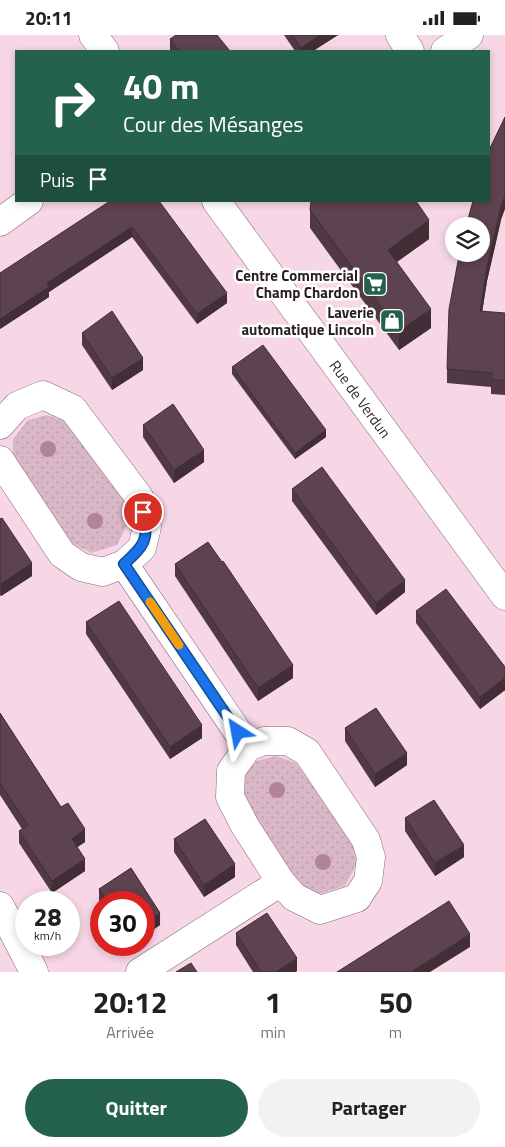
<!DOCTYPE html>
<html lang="fr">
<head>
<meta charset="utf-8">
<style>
  :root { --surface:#fff; --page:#f2f2f2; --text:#202124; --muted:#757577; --accent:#25624e }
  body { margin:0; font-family:"Titillium Web",sans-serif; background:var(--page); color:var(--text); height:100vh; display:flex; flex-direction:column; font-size:19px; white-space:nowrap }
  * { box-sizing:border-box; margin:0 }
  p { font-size:16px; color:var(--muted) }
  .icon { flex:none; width:28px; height:28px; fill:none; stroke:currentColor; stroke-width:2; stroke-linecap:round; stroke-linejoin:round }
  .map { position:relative; height:937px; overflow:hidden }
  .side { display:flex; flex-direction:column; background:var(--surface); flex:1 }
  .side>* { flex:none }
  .top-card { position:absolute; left:15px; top:15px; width:475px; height:152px; border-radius:0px; box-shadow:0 2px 8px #0003; background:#25624e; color:#fff; overflow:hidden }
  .tools { position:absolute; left:445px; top:182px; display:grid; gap:10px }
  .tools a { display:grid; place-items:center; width:45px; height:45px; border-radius:50%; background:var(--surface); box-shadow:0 2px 8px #0003; font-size:25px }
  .speed { position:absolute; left:15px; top:856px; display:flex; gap:10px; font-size:25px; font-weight:700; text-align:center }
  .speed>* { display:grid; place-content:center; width:65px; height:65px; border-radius:50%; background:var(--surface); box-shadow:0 2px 8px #0003; line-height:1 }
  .speed small { font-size:12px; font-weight:400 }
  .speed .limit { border:8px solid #d22; background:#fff; color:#111 }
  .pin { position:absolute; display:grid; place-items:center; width:42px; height:42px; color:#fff; margin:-21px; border:2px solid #fff; border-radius:50%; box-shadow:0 1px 5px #0007 }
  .me { position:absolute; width:55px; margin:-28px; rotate:326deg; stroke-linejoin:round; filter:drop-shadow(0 0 4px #0008) }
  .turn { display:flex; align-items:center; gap:18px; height:105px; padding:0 25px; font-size:22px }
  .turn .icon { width:65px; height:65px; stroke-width:2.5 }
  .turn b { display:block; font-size:35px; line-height:42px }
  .then { display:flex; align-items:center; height:48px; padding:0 25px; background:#0003; gap:10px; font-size:19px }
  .eta { display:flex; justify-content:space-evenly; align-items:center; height:85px; text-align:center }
  .eta b { font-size:30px; font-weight:700; line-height:35px }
  .button { display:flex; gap:10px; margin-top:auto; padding:10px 25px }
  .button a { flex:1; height:58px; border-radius:30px; background:var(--accent); color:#fff; font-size:20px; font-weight:700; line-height:58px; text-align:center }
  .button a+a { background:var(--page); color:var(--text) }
  .status { display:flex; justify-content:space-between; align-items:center; height:35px; padding:0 25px; background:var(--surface); direction:ltr }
  .status svg { height:14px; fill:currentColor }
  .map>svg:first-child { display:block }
  .grass { fill:url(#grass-dots) }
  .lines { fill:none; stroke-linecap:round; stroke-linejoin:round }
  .minor-casing { stroke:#866977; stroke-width:29 }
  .minor { stroke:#fff; stroke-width:28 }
  .tree { fill:#b1849b }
  .wall { fill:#503944 }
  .shaded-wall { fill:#412e37 }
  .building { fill:#5d424f; stroke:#412e37 }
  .route-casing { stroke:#114b97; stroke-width:12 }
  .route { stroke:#1a73e8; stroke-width:9 }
  .slow { stroke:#f59e0b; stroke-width:9 }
  .labels { text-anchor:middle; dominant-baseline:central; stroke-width:5; stroke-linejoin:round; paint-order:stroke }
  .poi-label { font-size:15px; font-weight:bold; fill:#291e23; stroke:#fff; text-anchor:end }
  .street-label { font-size:15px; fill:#291e23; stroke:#fff }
</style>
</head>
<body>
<div class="status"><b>20:11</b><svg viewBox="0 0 49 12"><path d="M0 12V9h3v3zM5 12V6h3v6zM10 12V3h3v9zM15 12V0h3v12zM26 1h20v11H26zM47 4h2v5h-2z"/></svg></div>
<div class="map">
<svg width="505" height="937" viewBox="0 0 505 937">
  <defs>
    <pattern id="grass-dots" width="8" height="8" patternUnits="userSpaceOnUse" patternTransform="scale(1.25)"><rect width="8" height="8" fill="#d9b7c7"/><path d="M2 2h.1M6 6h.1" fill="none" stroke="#ba9dab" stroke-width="1.8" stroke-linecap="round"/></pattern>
  </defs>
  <rect width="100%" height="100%" fill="#f7d6e5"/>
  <path class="grass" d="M47,380l21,7 55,76 6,23 -12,24 -26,8 -23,-12 -55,-80v-22l15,-19z
    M276,721l20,7 55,76 6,24 -12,23 -26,8 -23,-12 -55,-80 1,-22 14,-19z"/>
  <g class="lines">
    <defs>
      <g id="minor">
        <path d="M93,0l12,16"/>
        <path d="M400,0l10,16"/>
        <path d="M445,16l24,-16"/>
        <path id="s1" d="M216,166l289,395"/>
        <path d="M0,187l29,-21"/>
        <path d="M0,390l17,-19 26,-11 30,14 66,88 8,30 -5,21 -18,16 -21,8 -22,-5 -19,-13 -62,-94"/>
        <path d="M124,529l124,183"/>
        <path d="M264,706h24l19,11 59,88 5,17 -3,24 -11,17 -37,12 -26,-13 -13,-15 -36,-56 -15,-29 1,-26 17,-24z"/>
        <path d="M0,871l34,66"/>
        <path d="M140,937l141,-90"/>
      </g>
    </defs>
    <use href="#minor" class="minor-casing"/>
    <use href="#minor" class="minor"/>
  </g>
  <g class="tree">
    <circle cx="48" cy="414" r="8"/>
    <circle cx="95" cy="486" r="8"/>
    <circle cx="277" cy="755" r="8"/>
    <circle cx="323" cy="827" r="8"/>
  </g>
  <path class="wall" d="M284,0h54l-25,16h-18z
    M170,4l60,12h-60z
    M110,166l117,102 -30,21 -65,-87 -83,55v5l-49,32z
    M310,175l119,29 -32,23 34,66 -32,22 -89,-122z
    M501,185l-14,61 -5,31 23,1v82l-14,-1v-7l-44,-4v-14z
    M82,298l61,37 -31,20 -30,-45z
    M232,332l94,70 -31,22 -63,-85z
    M143,390l61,37 -30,21 -31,-46z
    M292,454l113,103 -29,23 -84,-114z
    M0,484l32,57 -31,20 -1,-1z
    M175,529l118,114 -35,23 -83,-125z
    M416,576l89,56v23l-25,19 -64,-86z
    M86,587l116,116 -32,21 -84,-125z
    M0,678l61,94 24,35 -8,5 8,24 -33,22 -33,-50v-12l3,-2 -22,-34z
    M345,693l62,37 -32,22 -30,-46z
    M405,783l59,39 -29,19 -30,-45z
    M174,804l61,38 -31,20 -30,-45z
    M131,833l29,45v12l-16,11v-33h-43v2l-2,-4v-12z
    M236,898l61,38 -2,1h-42l-17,-27z"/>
  <path class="shaded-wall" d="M320,0h18l-25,16h-12v-3z
    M505,160v14l-4,11 -14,61 -7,45v-15l7,-44 14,-61z
    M429,185v19l-41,29v-18z
    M132,192v10l-83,55v5l-49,32v-10l47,-36z
    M227,258v10l-30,21v-10z
    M431,274v19l-32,22v-19z
    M143,323v12l-31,20v-12z
    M326,395v7l-31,22v-6z
    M204,415v12l-30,21v-13z
    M32,528v13l-31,20v-12z
    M405,545v12l-29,23v-12z
    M293,630v13l-35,23v-13z
    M505,643v12l-25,19v-12z
    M202,690v13l-32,21v-12z
    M407,718v12l-32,22v-13z
    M85,794v13l-13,9v-12z
    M464,810v12l-29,19v-13z
    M85,824v12l-33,22v-12z
    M235,829v13l-31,20v-12z
    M160,878v12l-16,11v-12z
    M470,899v13l-40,25h-19z
    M297,923v13l-2,1h-19z"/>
  <path class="building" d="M176,0h41l13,16h-51l-9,-12z
    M292,0h28l-19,13z
    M505,82v78l-4,11 -14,61 -7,44 25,2v68l-14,-2 1,-6 -45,-4 2,-60 10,-53v-2h22v-28h-15l7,-25h16v-49l2,-6z
    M110,166h49l68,92 -30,21 -65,-87 -85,56 2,4 -49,32v-46z
    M311,166h105l13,19 -41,30 43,59 -32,22 -89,-121z
    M112,276l31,47 -31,20 -30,-45z
    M263,310l63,85 -31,23 -63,-86z
    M173,369l31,46 -30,20 -31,-45z
    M322,432l83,113 -29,23 -84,-114z
    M2,483l30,45 -31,21 -1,-1v-64z
    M208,507l14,20 1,-1 70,104 -35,23 -83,-124z
    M446,554l59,78v11l-25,19 -64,-86z
    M119,566l83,124 -32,22 -84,-125z
    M376,673l31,45 -32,21 -30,-46z
    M0,678l61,94 7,-4 17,26 -13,10 13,20 -33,22 -33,-50 9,-6 -28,-42z
    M434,765l30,45 -29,18 -30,-45z
    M205,784l30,45 -31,21 -30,-46z
    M131,833l29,45 -16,11v-21h-36l-9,-14z
    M449,866l21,33 -59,38h-74z
    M267,878l30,45 -21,14h-15l-25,-39z
    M191,928l6,9h-21z"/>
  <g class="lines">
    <defs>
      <path id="route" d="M143,477c7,27 1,34 -19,52l114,168"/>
    </defs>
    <use href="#route" class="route-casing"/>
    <use href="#route" class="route"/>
    <path class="slow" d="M150,567l29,43"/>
  </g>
  <defs>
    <symbol id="supermarket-square" viewBox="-11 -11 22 22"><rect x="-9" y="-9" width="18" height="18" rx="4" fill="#25624e" stroke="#fff"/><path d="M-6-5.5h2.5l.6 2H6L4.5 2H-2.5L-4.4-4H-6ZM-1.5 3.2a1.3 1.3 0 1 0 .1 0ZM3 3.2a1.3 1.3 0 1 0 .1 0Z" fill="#fff"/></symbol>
    <symbol id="shop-square" viewBox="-11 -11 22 22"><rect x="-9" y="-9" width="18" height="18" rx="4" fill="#25624e" stroke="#fff"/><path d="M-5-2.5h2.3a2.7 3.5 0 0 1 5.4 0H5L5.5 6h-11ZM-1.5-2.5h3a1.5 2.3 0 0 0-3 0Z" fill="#fff"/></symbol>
  </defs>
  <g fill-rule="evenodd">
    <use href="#supermarket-square" x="361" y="235" width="28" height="28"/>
    <use href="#shop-square" x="378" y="272" width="28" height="28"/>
  </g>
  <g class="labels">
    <g class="poi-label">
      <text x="358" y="240">Centre Commercial<tspan x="358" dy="17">Champ Chardon</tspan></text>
      <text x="374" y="277">Laverie<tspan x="374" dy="17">automatique Lincoln</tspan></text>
    </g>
    <g class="street-label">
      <text stroke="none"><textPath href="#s1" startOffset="245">Rue de Verdun</textPath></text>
    </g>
  </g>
</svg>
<div class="tools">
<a><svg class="icon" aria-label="layers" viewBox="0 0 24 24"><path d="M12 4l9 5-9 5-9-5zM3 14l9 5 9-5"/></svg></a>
</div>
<div class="speed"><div>28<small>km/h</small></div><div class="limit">30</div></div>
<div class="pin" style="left:143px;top:477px;background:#d93025"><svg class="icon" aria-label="arrive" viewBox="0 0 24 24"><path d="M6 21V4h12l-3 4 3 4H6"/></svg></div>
<svg class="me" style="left:238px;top:697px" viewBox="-20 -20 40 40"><path d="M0-17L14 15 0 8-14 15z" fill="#1a73e8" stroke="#fff" stroke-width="4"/></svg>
<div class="top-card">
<div class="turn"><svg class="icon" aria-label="right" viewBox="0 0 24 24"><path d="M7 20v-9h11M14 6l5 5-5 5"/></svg><div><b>40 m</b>Cour des Mésanges</div></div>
<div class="then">Puis<svg class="icon" aria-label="arrive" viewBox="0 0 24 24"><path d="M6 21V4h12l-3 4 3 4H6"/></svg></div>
</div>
</div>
<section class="side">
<div class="eta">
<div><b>20:12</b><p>Arrivée</p></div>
<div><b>1</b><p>min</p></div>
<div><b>50</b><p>m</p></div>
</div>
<div class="button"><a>Quitter</a><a>Partager</a></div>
</section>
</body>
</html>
